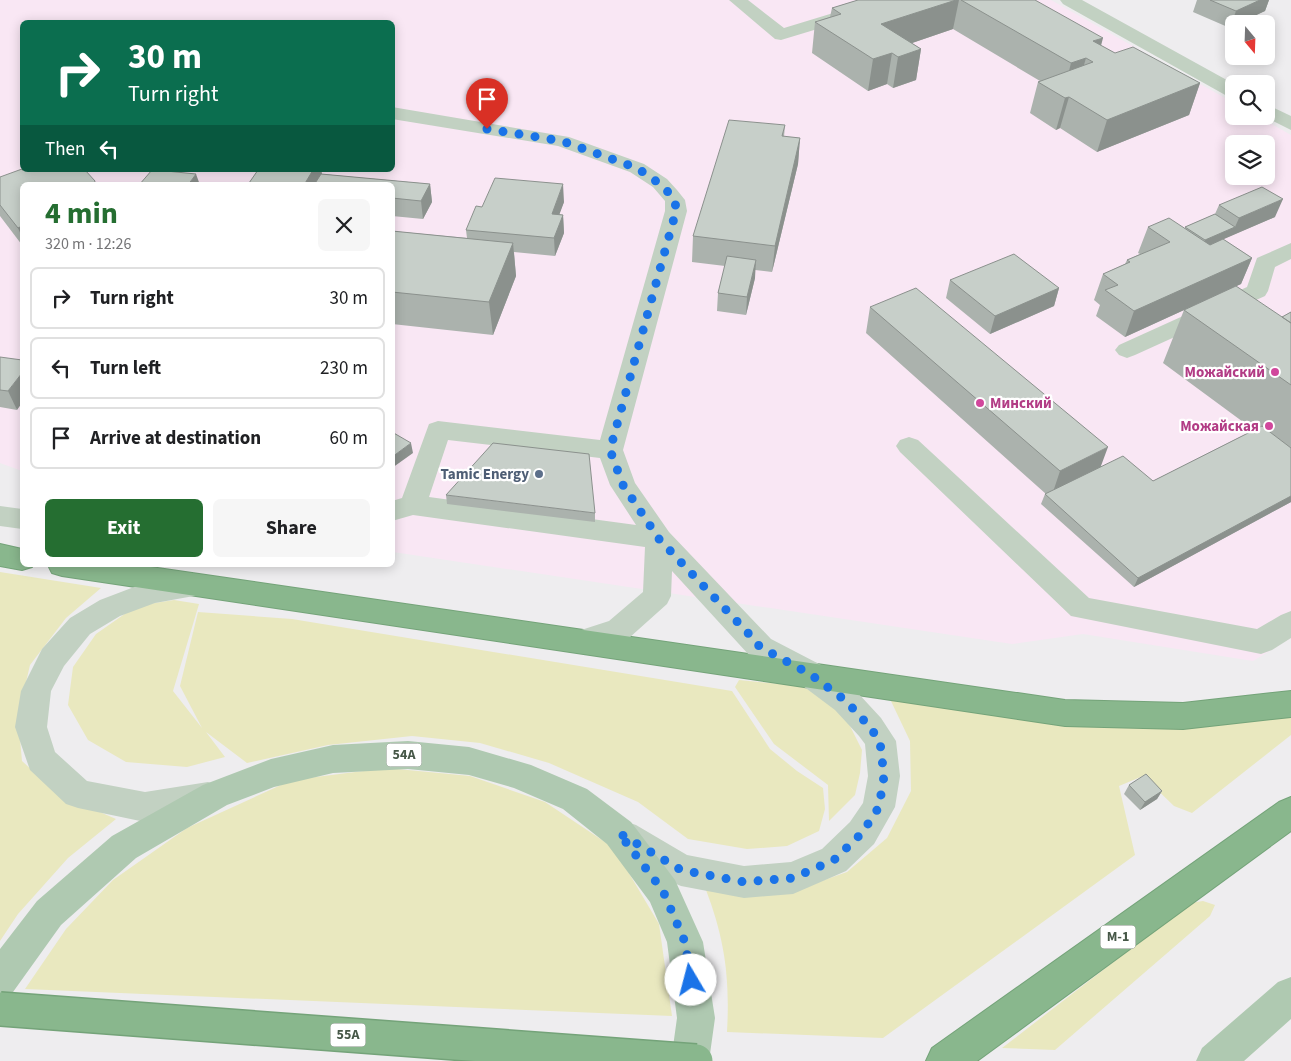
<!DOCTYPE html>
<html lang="en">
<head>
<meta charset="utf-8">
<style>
  :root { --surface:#fff; --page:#f6f6f6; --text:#202124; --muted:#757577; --line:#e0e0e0; --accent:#256e31 }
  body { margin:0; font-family:"Source Sans 3",sans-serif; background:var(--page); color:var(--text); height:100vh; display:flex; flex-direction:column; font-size:19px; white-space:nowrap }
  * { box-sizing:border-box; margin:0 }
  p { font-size:16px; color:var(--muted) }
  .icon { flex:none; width:28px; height:28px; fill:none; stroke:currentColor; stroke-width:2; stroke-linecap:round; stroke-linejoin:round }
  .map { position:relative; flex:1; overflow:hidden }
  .drawer { position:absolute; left:20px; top:182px; width:375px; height:385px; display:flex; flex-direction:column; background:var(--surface); border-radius:8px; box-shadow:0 2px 12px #0003 }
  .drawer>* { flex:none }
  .guide { position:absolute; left:20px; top:20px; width:375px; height:152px; border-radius:8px; box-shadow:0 2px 12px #0003; background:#0b6e4f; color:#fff; overflow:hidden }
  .needle { width:32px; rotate:161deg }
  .tools { position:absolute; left:1225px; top:15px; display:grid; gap:10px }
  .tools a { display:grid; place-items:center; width:50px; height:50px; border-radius:8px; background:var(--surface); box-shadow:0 2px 12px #0003; font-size:25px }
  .pin { position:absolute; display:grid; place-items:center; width:42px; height:42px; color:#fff; margin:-51px -21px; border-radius:50% 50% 50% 0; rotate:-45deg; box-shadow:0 0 5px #0007 }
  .pin .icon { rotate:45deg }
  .me { position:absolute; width:55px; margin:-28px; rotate:352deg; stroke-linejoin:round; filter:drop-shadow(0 0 4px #0008) }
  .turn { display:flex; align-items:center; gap:18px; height:105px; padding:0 25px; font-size:22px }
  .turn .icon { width:65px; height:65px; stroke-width:2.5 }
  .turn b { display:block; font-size:35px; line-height:42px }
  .then { display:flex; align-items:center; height:48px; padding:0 25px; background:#0003; gap:10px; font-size:19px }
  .round { display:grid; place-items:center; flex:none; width:52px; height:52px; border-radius:8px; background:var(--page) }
  .head { display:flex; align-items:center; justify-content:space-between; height:85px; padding:0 25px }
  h1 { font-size:30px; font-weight:700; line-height:38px; color:var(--accent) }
  .primary-button { display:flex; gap:10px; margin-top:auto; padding:10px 25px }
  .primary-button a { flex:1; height:58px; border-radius:8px; background:var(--accent); color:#fff; font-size:20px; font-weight:700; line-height:58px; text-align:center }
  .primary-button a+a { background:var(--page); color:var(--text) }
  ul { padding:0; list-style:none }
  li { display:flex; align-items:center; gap:15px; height:62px; margin:0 10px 8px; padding:0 15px; border:2px solid var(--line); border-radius:8px }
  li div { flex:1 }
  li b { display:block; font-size:19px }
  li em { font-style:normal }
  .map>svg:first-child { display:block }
  .commercial { fill:#f9e7f4; fill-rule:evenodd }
  .green { fill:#e9e8bf }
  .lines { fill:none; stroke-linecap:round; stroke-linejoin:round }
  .highway-casing { stroke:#74a379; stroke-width:2 }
  .minor { fill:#c2d1c2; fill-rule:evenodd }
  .major { fill:#afc9b1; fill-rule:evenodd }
  .highway { fill:#89b78d; fill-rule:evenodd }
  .highway-bridge-casing { stroke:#74a379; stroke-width:36; stroke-linecap:butt }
  .highway-bridge { stroke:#89b78d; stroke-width:33 }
  .wall { fill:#abb2ad }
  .shaded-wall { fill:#8b918d }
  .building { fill:#c7cfc9; stroke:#8b918d }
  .route { stroke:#1a73e8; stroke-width:9; stroke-dasharray:0 16.2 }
  .hotel-dot { fill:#d1479c; stroke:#fff; stroke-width:2 }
  .service-dot { fill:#5c6f8a; stroke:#fff; stroke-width:2 }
  .labels { text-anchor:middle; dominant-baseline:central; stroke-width:4.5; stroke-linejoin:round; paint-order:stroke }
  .shield { fill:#fff; stroke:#7e8a7f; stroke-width:1 }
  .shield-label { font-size:14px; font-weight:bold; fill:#475848 }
  .hotel-label { font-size:15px; font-weight:bold; fill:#b23c85; stroke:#fff; text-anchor:end }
  .service-label { font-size:15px; font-weight:bold; fill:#4e5e75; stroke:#fff; text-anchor:end }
</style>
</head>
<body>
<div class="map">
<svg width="1291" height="1061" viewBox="0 0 1291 1061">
  <rect width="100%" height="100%" fill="#eeedef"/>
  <path class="commercial" d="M0,0h1051l183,103v13h24l33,19v503l-38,23 -170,-27 -71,10 -619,-92 -1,-367h-370v286l-22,-8zM22,22h370v148h-370zM1234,144h32v32h-32z"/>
  <path class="green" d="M0,572l101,16 -35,30 -36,47 -12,52 4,44 36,33 58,25 -48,39 -50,56 -18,27z
    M174,600l25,4 -26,87 29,37 -22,-42 18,-74 94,7 440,72 38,58 27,22 26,17 2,21 -6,22 -32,15 -40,3 -59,-10 -50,-37 -89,-39 -69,-20 -68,-7 -84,9 -81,18 -41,-31 19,25 -38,10 -61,-5 -38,-22 -20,-35 5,-38 23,-33 40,-28z
    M739,680l63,6 26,15 20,21 14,28 -2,23 -5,22 -26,26 -1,-36 -54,-41 -39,-57z
    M890,699l401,12v24l-99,78 -18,-7 -31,-30 -24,10 16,69 -252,183 -156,-6c3,-54 -2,-92 -21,-142l84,2 57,-20 40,-34 24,-47 -1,-50z
    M387,768l83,8 75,26 69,46 45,76 13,92 -647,-27 41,-60 47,-49 74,-52 105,-48z
    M1203,901l12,4 -5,11 -155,134 -53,-2 188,-145z"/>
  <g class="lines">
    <defs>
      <path id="highway" d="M0,544l22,5v16h11l-1,2 -10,3 -22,-4z
        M48,565h89l928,135 118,3 108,-12v26l-108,12 -118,-3 -1003,-150 -10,-3z
        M1291,797v34l-314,230h-51l6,-13 347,-246z"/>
    </defs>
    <use href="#highway" class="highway-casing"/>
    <path class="minor" d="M729,0h19l36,28 92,-28h27l-3,4 -119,36 -6,-1z
      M1060,0h22l152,84v14l-7,-2 -164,-92z
      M1266,104l25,12v14l-28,-14h3z
      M392,107l177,30 75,27 23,15 10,11 8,10 2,11 -64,239 12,33 34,49 102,107 50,26 36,27 24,26 15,23 4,35 -5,31 -21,37 -28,27 -53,23 -49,4 -63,-12 -12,-5 -57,-34 -5,-11 5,-11 12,-4 12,4 51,30 57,11 47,-4 31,-13 28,-27 13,-19 5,-27 -3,-32 -6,-8 -24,-26 -36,-27 -50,-28 -77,-84 -1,25 -4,8 -38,34 -47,15 -10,-4 -5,-8 5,-8 37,-12 34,-29 2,-45 -232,-32 -21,6v-20l10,-3 27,-74 9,-3 162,19 65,-229v-10l-12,-14 -23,-15 -72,-26 -166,-27zM448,440l152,18 10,27 26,40 -207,-28z
      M1291,243v16l-16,8 -7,24 -3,5 -130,59 -8,3 -8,-3 -4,-5 4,-5 128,-58 10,-29z
      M909,437l9,3 171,158 168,31 24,-14 10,-4v27l-19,12 -11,4 -190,-38 -171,-164 -4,-6 4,-6z
      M0,506l22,3v20l-22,-3z
      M195,575l10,3 4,8 -4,8 -50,9 -35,13 -30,18 -26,32 -13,25 -4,36 8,25 32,29 58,11 63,-10 12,4 4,10 -4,10 -12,4 -63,12 -67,-14 -12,-4 -36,-34 -15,-43 6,-36 21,-42 28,-31 30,-18 42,-16z"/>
    <path class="major" d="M408,741l61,6 62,18 56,24 44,33 44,58 28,62 12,76 -6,43h-38l6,-43 -10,-76 -17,-40 -43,-58 -44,-35 -49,-21 -45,-13 -61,-6 -75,4 -59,14 -47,18 -91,53 -75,67 -48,67 -13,5v-48l37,-48 75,-65 91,-51 68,-26 62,-14z
      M1291,977v42l-47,42h-48l6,-13 76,-66z"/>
    <use href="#highway" class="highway"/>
    <defs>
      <path id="highway-bridge" d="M0,1009l696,52"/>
    </defs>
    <use href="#highway-bridge" class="highway-bridge-casing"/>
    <use href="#highway-bridge" class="highway-bridge"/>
  </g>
  <path class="wall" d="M858,0h177l66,46 14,7 85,30 -11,32 -92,37 -37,-24 -4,2 -26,-17 8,-31 2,-1 -87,-52 -41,14 9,6 -5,31 -23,8 -6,-4 -19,7 -56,-38 3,-31 15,-5 2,-9z
    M1197,0h72l-4,11 -31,13v2l-4,2 -37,-16z
    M785,125l-1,12 16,1 -2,26 -26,108 -17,-2v8l-9,37 -29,-4 1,-18 7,-27 -33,-4 1,-26z
    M258,170h63l1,4 108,10 2,18 -9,17 -31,-3v-31h-143v-2z
    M0,177l22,8v60l-22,-29z
    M564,202l-5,12 4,1 1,18 -9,23 -41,-4 2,24 -23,59 -101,-11v-93l75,7 -1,-8 16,-23z
    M1219,205l56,12 -52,22 29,19 -11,26 -116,53 -29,-21 4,-11 -6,-5 9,-26 22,-10 2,-4 13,-6 -2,-1 10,-26 37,1v-1l30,-13z
    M950,280l109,8 -5,18 -64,28 -44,-36z
    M870,307l231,159 52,15 101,-51 -91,-67 21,-53 98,7 9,-5v190l-157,85 -93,-83 4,-10h1l-180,-161z
    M0,357l17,53 -17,-3z
    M446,495l149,18v9l-148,-18z
    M1129,785l33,6 -5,8 -17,11 -16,-16z"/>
  <path class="shaded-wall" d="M956,0h3l-6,29 -76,26 4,-31z
    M1260,0h9l-4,11 -27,13h-4v2l-4,2 6,-17z
    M1103,38l-8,31 -2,-7v-21z
    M921,49l-5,31 -23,8 5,-31z
    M892,53l-5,31 -19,7 5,-32z
    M1086,58l-9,31 -14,6 8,-32z
    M1200,83l-11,32 -92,37 10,-32z
    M1069,97l-9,31 -4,2 9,-32z
    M800,138l-2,26 -26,108 3,-26z
    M313,170h8l2,8 -4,7h-15z
    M196,174l4,11h-12z
    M430,184l2,18 -9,17 -2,-18z
    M563,184l1,18 -11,30 -1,-18z
    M1283,199l-8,18 -74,32 4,-9 30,-13 4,-9z
    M563,215l1,18 -9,23 -1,-18z
    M22,226v11l-4,-9z
    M513,243l3,33 -23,59 -4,-33z
    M1252,258l-11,26 -116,53 9,-26z
    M756,260l-1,18 -9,37 1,-18z
    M1059,288l-5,18 -64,28 5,-18z
    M22,373v30l-5,7 -9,-19z
    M411,443l2,10 -21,15v-11z
    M1108,447l-10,27 -47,24 9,-27z
    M1291,496v6l-157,85 4,-9z
    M1162,791l-5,8 -17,11 5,-8z"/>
  <path class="building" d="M858,0h98l-75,24 40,25 -23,8 -6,-4 -19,6 -58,-37 26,-8 -9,-6z
    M961,0h74l68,38 -10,3 22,12 18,-6 67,36 -93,37 -38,-23 -4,1 -27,-16 55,-20 -7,-4 -15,5z
    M1210,0h50l-24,11z
    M729,120l56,5 -3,11 18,2 -25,108 -82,-10z
    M22,169v1h63l10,11 -1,4h-72v41l-4,2 -18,-23v-28z
    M152,170h4l40,4 -8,11h-49z
    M258,170h55l-9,15h-35l-20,-2z
    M321,174l109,10 -9,17 -29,-3v-13h-78z
    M495,178l68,6 -11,30 11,1 -9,23 -88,-8 10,-24 6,1z
    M1262,187l21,12 -44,19 -20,-13z
    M1215,214l20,13 -30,13 -20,-13z
    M1169,218l41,27 13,-6 29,19 -118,53 -29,-21 13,-5 -15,-11 27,-12 -3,-2 43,-18 -22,-15z
    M392,231l121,12 -24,59 -97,-10z
    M1014,254l45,34 -64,28 -45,-36z
    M727,256l29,4 -9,37 -29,-4z
    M1236,286l55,37v62l-107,-75z
    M916,288l192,159 -48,24 -190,-164z
    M1291,312v11l-9,-6z
    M0,357l22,3v13l-14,18 -8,-1z
    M1262,426l29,22v48l-153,82 -93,-84 78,-38 30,25z
    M392,432l19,11 -19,14z
    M493,443l96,11 6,59 -149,-18z
    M1146,774l16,17 -17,11 -16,-17z"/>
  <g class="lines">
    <path class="route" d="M487,129l75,12 75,27 23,16 10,10 5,6 1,11 -66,239 13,35 36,54 89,94 12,14 50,27 36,27 24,26 10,15 4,34 -5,31 -17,26 -28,27 -41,18 -49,4 -63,-12 -62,-37 44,58 22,51 6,38"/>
  </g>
  <g class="hotel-dot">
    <circle cx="1275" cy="372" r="5"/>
    <circle cx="980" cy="403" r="5"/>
    <circle cx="1269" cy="426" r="5"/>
  </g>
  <circle class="service-dot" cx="539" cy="474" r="5"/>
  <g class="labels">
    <g class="shield">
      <rect x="386.5" y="743.5" width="35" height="23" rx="4"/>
      <rect x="1100.5" y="925.5" width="35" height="23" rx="4"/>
      <rect x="330.5" y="1023.5" width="35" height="23" rx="4"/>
    </g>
    <g class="shield-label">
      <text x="404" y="755">54А</text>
      <text x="1118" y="937">М-1</text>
      <text x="348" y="1035">55А</text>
    </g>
    <g class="hotel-label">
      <text x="1265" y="372">Можайский</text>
      <text x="990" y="403" text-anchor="start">Минский</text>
      <text x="1259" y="426">Можайская</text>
    </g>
    <g class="service-label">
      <text x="529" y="474">Tamic Energy</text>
    </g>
  </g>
</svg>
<div class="tools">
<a><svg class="needle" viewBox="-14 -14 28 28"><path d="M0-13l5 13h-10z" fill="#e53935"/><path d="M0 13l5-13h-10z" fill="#757577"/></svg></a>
<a><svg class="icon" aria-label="search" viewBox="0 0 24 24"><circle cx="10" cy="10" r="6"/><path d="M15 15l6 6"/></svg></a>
<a><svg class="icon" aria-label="layers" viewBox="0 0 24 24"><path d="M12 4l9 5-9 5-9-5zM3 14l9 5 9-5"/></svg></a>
</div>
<div class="pin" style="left:487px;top:129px;background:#d93025"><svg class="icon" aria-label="arrive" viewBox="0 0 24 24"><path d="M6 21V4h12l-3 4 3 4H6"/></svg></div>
<svg class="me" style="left:691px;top:980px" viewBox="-20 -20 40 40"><circle r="19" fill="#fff"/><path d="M0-13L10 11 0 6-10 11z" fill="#1a73e8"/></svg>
<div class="guide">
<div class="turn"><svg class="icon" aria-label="right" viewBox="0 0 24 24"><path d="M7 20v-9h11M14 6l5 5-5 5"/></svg><div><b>30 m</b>Turn right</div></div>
<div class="then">Then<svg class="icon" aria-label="left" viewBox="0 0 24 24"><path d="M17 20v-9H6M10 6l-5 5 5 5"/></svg></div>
</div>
<section class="drawer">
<div class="head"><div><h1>4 min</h1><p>320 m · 12:26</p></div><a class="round"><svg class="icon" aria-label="close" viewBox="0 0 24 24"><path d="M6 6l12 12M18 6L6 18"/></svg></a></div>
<ul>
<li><svg class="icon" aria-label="right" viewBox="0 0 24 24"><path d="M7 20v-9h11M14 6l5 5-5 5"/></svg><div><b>Turn right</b></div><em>30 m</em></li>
<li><svg class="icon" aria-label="left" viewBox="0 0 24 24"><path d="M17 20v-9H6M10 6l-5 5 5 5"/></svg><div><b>Turn left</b></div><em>230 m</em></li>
<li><svg class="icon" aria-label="arrive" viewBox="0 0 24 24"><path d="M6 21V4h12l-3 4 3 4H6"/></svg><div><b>Arrive at destination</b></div><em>60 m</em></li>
</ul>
<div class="primary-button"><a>Exit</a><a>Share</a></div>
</section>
</div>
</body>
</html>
